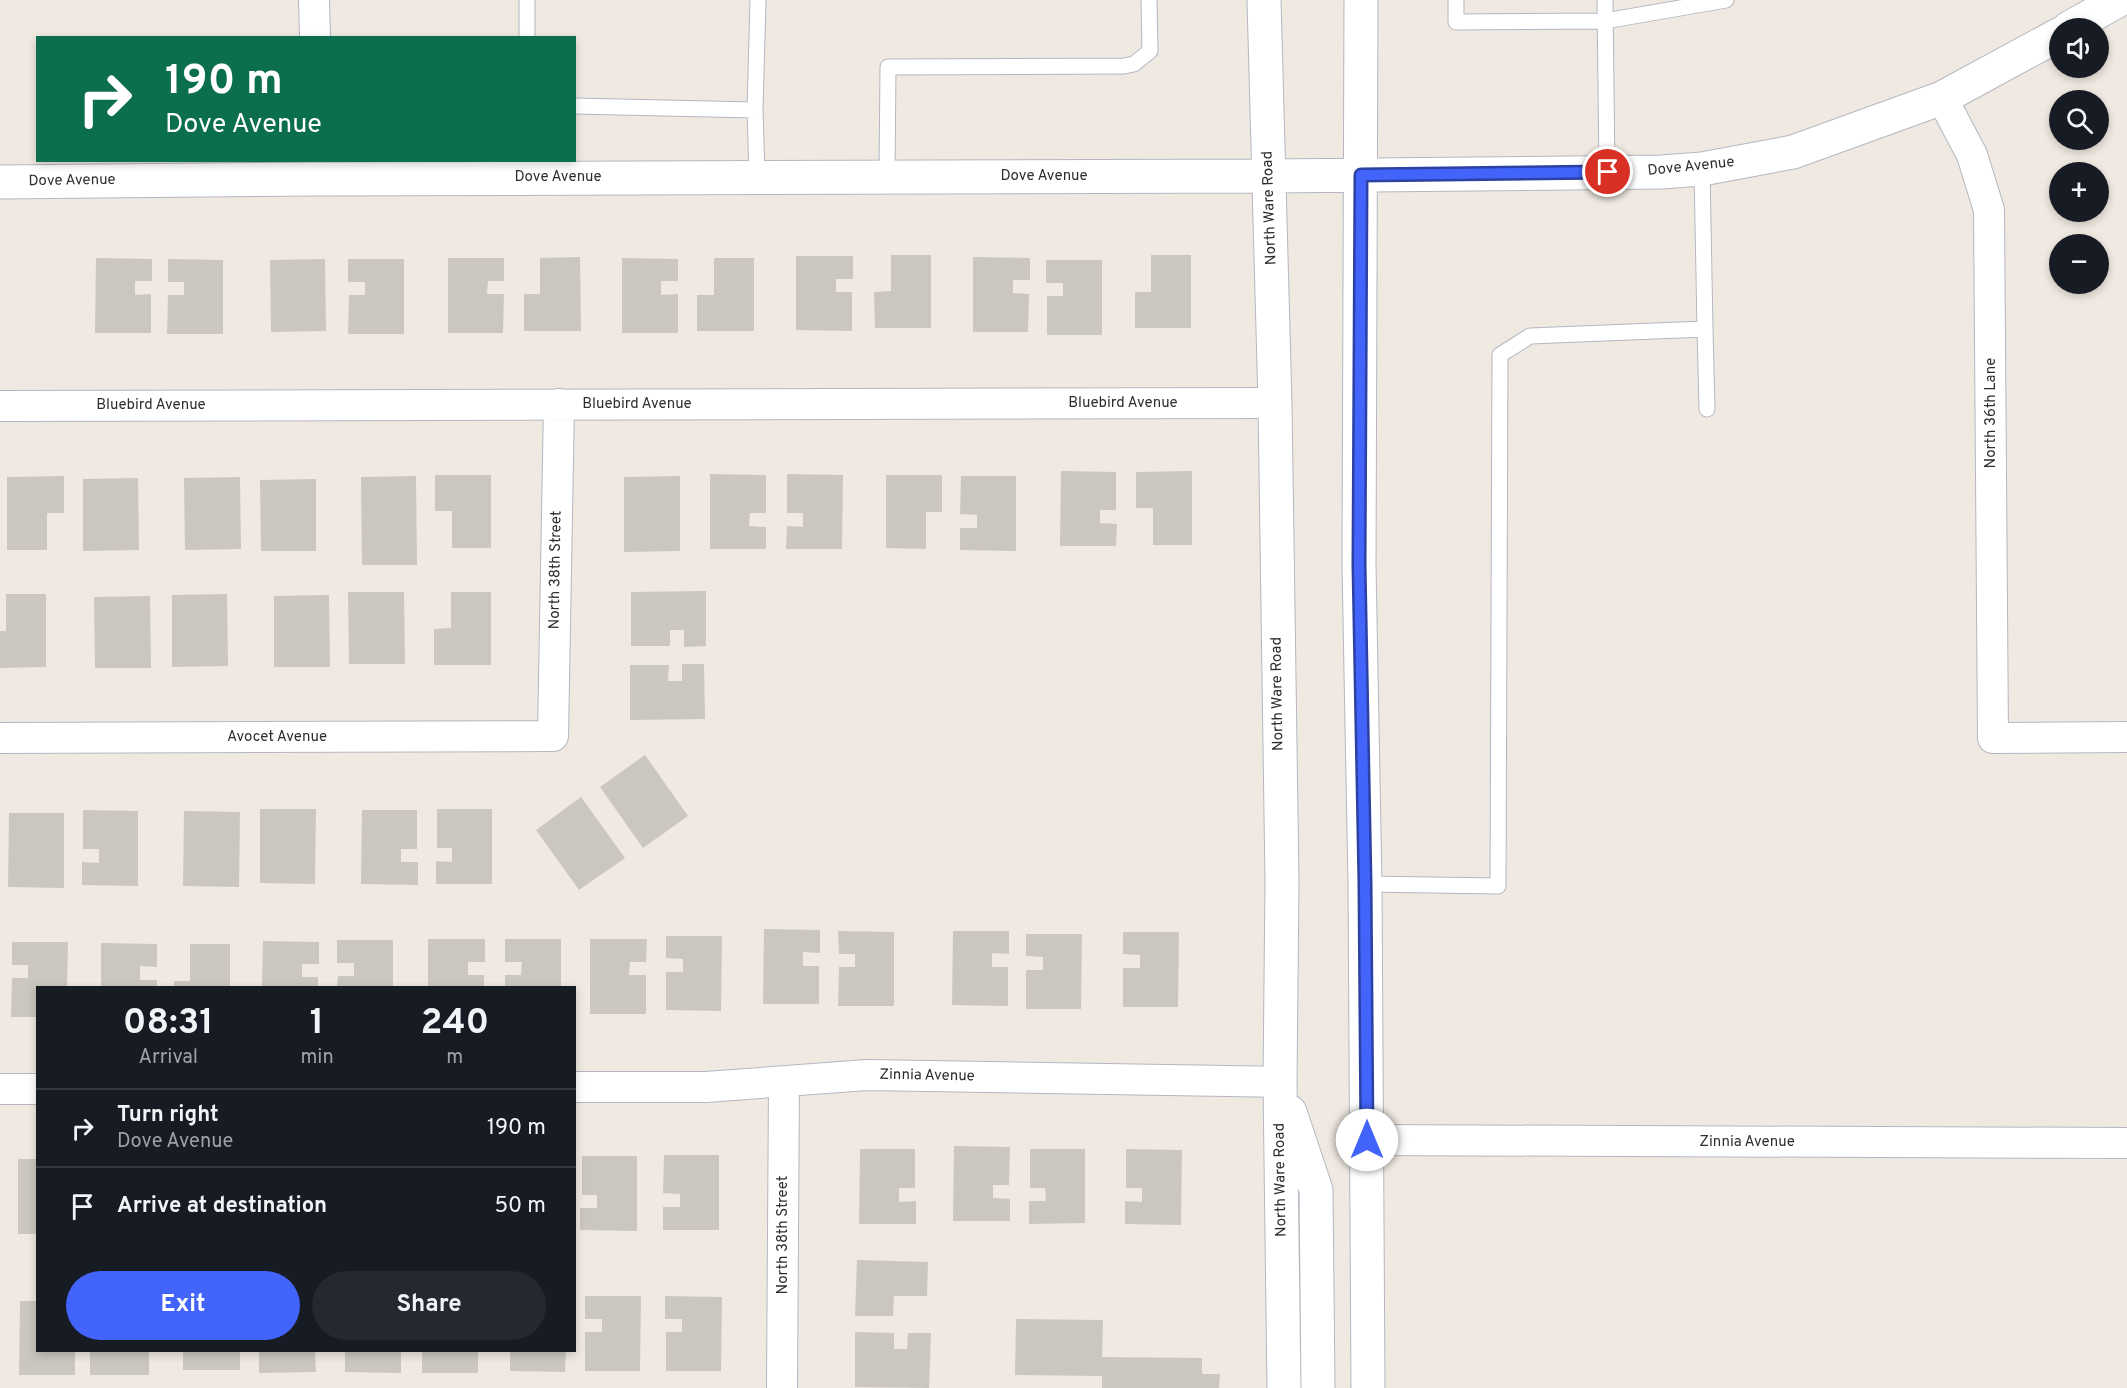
<!DOCTYPE html>
<html lang="en">
<head>
<meta charset="utf-8">
<style>
  :root { --surface:#171b24; --page:#242831; --text:#f1f3f6; --muted:#9ea1a6; --line:#363941; --accent:#4264fb }
  body { margin:0; font-family:Overpass,sans-serif; background:var(--page); color:var(--text); height:100vh; display:flex; flex-direction:column; font-size:22px; white-space:nowrap }
  * { box-sizing:border-box; margin:0 }
  p { font-size:20px; color:var(--muted) }
  .icon { flex:none; width:33px; height:33px; fill:none; stroke:currentColor; stroke-width:2; stroke-linecap:round; stroke-linejoin:round }
  .map { position:relative; flex:1; overflow:hidden }
  .details { position:absolute; left:36px; top:986px; width:540px; height:366px; display:flex; flex-direction:column; background:var(--surface); border-radius:0px; box-shadow:0 3px 9px #0003 }
  .details>* { flex:none }
  .guide { position:absolute; left:36px; top:36px; width:540px; height:126px; border-radius:0px; box-shadow:0 3px 9px #0003; background:#0b6e4f; color:#fff; overflow:hidden }
  .controls { position:absolute; left:2049px; top:18px; display:grid; gap:12px }
  .controls a { display:grid; place-items:center; width:60px; height:60px; border-radius:50%; background:var(--surface); box-shadow:0 3px 9px #0003; font-size:30px }
  .pin { position:absolute; display:grid; place-items:center; width:51px; height:51px; color:#fff; margin:-26px; border:3px solid #fff; border-radius:50%; box-shadow:0 2px 6px #0007 }
  .me { position:absolute; width:66px; margin:-33px; rotate:0deg; stroke-linejoin:round; filter:drop-shadow(0 0 4px #0008) }
  .turn { display:flex; align-items:center; gap:21px; height:126px; padding:0 30px; font-size:27px }
  .turn .icon { width:78px; height:78px; stroke-width:2.5 }
  .turn b { display:block; font-size:42px; line-height:51px }
  .eta { display:flex; justify-content:space-evenly; align-items:center; height:102px; text-align:center }
  .eta b { font-size:36px; font-weight:700; line-height:42px }
  .button { display:flex; gap:12px; margin-top:auto; padding:12px 30px }
  .button a { flex:1; height:69px; border-radius:36px; background:var(--accent); color:#fff; font-size:24px; font-weight:700; line-height:69px; text-align:center }
  .button a+a { background:var(--page); color:var(--text) }
  ul { padding:0; list-style:none }
  li { display:flex; align-items:center; gap:18px; height:78px; padding:0 30px; border-top:2px solid var(--line) }
  li div { flex:1 }
  li b { display:block; font-size:22px }
  li em { font-style:normal }
  .map>svg:first-child { display:block }
  .building { fill:#cbc7bf }
  .lines { fill:none; stroke-linecap:round; stroke-linejoin:round }
  .lane-casing { stroke:#b4b7c1; stroke-width:17 }
  .street-casing { stroke:#b4b7c1; stroke-width:32 }
  .secondary-casing { stroke:#b4b7c1; stroke-width:35 }
  .lane { stroke:#fff; stroke-width:15 }
  .street { stroke:#fff; stroke-width:30 }
  .secondary { stroke:#fff; stroke-width:33 }
  .route-casing { stroke:#2b41a3; stroke-width:15 }
  .route { stroke:#4264fb; stroke-width:10 }
  .labels { text-anchor:middle; dominant-baseline:central; stroke-width:4.5; stroke-linejoin:round; paint-order:stroke }
  .street-label { font-size:15px; fill:#2e2e2e; stroke:#fff }
</style>
</head>
<body>
<div class="map">
<svg width="2127" height="1388" viewBox="0 0 2127 1388">
  <rect width="100%" height="100%" fill="#efe9e1"/>
  <path class="building" d="M891,255h40v73h-56l-1,-36 17,-1z
    M1151,255h40v73h-56v-36h16z
    M796,256h57v23h-17v13h16v39l-56,-1z
    M580,257l1,74h-57v-37h16v-36z
    M973,257l57,1v22h-17v13l16,1 -1,38h-55z
    M96,258l56,1v22h-17v14l16,-1v39h-56z
    M448,258h56v23h-16l-1,13h17l-1,39h-55z
    M622,258l56,1v22h-17v14l17,-1v39h-56z
    M714,258h40v73h-57v-36h17z
    M168,259l55,1v74h-56l1,-39h16v-13h-16z
    M325,259l1,72 -55,1 -1,-72z
    M348,259h56v75h-56l1,-39h16v-13h-17z
    M1046,260h56v75h-55v-39h16v-13h-17z
    M1061,471l55,1v38h-16v13l17,1 -1,22h-56z
    M1192,471v74h-39v-37h-17v-36z
    M710,474l56,1v38h-16l-1,13 17,1v22h-56z
    M787,474l56,1 -1,74h-56l1,-23 16,1v-14h-16z
    M435,475h56v73h-39v-37h-17z
    M886,475h56v37h-16v37l-40,-1z
    M64,476v37h-17v37h-40v-73z
    M416,476l1,89h-55l-1,-88z
    M680,476v75l-56,1v-75z
    M961,476h55v75l-56,-1v-22h17v-13l-17,-1z
    M240,477l1,72 -56,1 -1,-72z
    M138,478l1,72 -56,1v-72z
    M316,479v72h-55l-1,-71z
    M706,591v55l-22,1v-17h-14v16h-39v-54z
    M348,592h56l1,72h-56z
    M451,592h40v73h-57v-36l17,-1z
    M6,594h40v73l-46,1v-37h6z
    M227,594l1,72 -56,1v-72z
    M329,595l1,72h-56v-71z
    M150,596l1,72h-56l-1,-71z
    M682,664h22l1,55 -75,1v-55h39l-1,16h14z
    M645,755l43,61 -45,32 -43,-61z
    M581,797l44,61 -46,32 -43,-60z
    M260,809h56l-1,75 -55,-1z
    M437,809h55v75h-56v-23l16,1v-14h-15z
    M83,810l55,1v75l-56,-1v-23l17,1v-14h-16z
    M362,810h55v39h-16v13h17v23l-57,-1z
    M184,811l56,1 -1,75 -56,-1z
    M9,813h55v75l-56,-1z
    M764,929l56,1v23l-17,-1v14h16v38h-56z
    M838,931l56,1v74h-56l1,-39h16v-13h-16z
    M953,931h56v23l-17,-1v14h16v39l-56,-1z
    M1123,932h56l-1,75h-55v-39h17v-13l-17,-1z
    M1026,934h56l-1,75h-55v-39h17v-13l-17,-1z
    M666,936h56l-1,75 -55,-1v-38h17v-13l-17,-1z
    M428,939h57v23h-17v13h16v12h-56z
    M505,939h56v48h-56v-12h16l1,-13h-17z
    M590,939h57l-1,23h-16l-1,13h17v39h-56z
    M337,940h56v47h-56l1,-11h16v-13h-17z
    M263,941l56,1v22h-17v13h16v10h-56z
    M12,942h56l-1,45h-29v30h-27l1,-39h16v-13h-16z
    M101,943l56,1v23l-17,-1v14h17v7h-56z
    M190,944h40v43h-56v-6h16z
    M954,1146l56,1 -1,38h-16v13l17,1v22h-57z
    M860,1149h55v39h-16v14l17,-1v23h-57z
    M1030,1149h55v74l-56,1v-23h17l-1,-13h-15z
    M1126,1149l56,1 -1,75 -56,-1v-23l17,1v-14h-16z
    M664,1155h55v75h-56v-23h17v-13l-17,-1z
    M582,1156h55v75l-57,-1v-22h17v-13h-15z
    M18,1159h20v75h-20z
    M857,1260l71,2 -1,34h-33l-1,20h-38z
    M585,1296h56l-1,75h-55v-39h17v-13h-17z
    M665,1296l57,1 -1,74h-55v-39h16v-13h-17z
    M20,1301h18v49h37v25h-56z
    M1016,1319l87,1 -1,37 100,1v16h18l-1,14h-117v-12l-87,-1z
    M855,1332l39,1v16h13l1,-16h23l-2,55 -74,-1z
    M90,1350h59v25h-59z
    M183,1350h57v20h-57z
    M259,1350h56l1,22 -57,1z
    M345,1350h56v23l-56,-1z
    M422,1350h56v23h-56z
    M510,1350h56l-1,22 -55,-1z"/>
  <g class="lines">
    <defs>
      <path id="lane" d="M527,0v38
        M1456,0v22l149,-1 121,-21
        M1605,0l2,172
        M574,106l181,4
        M757,176l-2,-66 3,-110
        M887,177l1,-110 236,-1 10,-2 16,-13 -1,-51
        M1705,329l2,80
        M1365,884l133,2 2,-531 30,-19 175,-7 -3,-160"/>
      <path id="street" d="M314,0l1,38
        M1942,98l30,57 17,55 4,528 134,-1
        M0,406l1275,-3
        M0,738l553,-2 6,-332
        M574,1087h132l161,-12 413,7
        M0,1089h38
        M1367,1140l760,3
        M782,1388l2,-306"/>
      <path id="secondary" d="M1264,0l11,403 7,479 -2,200 4,306
        M1361,0l-2,565 6,319 3,504
        M2069,28l50,-28
        M0,182l317,-3 952,-3 392,-4 41,-3 91,-17 149,-54 118,-64
        M1290,1112l26,78 2,198"/>
    </defs>
    <use href="#lane" class="lane-casing"/>
    <use href="#street" class="street-casing"/>
    <use href="#secondary" class="secondary-casing"/>
    <use href="#lane" class="lane"/>
    <use href="#street" class="street"/>
    <use href="#secondary" class="secondary"/>
  </g>
  <g class="lines">
    <defs>
      <path id="route" d="M1367,1140l-2,-256 -6,-319 2,-390 247,-3"/>
    </defs>
    <use href="#route" class="route-casing"/>
    <use href="#route" class="route"/>
  </g>
  <g class="labels">
    <g class="street-label">
      <text transform="translate(1691 167) rotate(-6)">Dove Avenue</text>
      <text x="1044" y="176">Dove Avenue</text>
      <text x="558" y="177">Dove Avenue</text>
      <text transform="translate(72 181) rotate(-1)">Dove Avenue</text>
      <text transform="translate(1270 208) rotate(-92)">North Ware Road</text>
      <text x="1123" y="403">Bluebird Avenue</text>
      <text x="637" y="404">Bluebird Avenue</text>
      <text x="151" y="405">Bluebird Avenue</text>
      <text transform="translate(1991 413) rotate(-90)">North 36th Lane</text>
      <text transform="translate(556 570) rotate(-89)">North 38th Street</text>
      <text transform="translate(1278 694) rotate(-91)">North Ware Road</text>
      <text x="277" y="737">Avocet Avenue</text>
      <text transform="translate(927 1076) rotate(1)">Zinnia Avenue</text>
      <text x="1747" y="1142">Zinnia Avenue</text>
      <text transform="translate(1281 1180) rotate(-91)">North Ware Road</text>
      <text transform="translate(783 1235) rotate(-90)">North 38th Street</text>
    </g>
  </g>
</svg>
<div class="controls">
<a><svg class="icon" aria-label="sound" viewBox="0 0 24 24"><path d="M4 9h4l5-4v14l-5-4H4zM17 9q2 3 0 6"/></svg></a>
<a><svg class="icon" aria-label="search" viewBox="0 0 24 24"><circle cx="10" cy="10" r="6"/><path d="M15 15l6 6"/></svg></a>
<a>+</a>
<a>−</a>
</div>
<div class="pin" style="left:1608px;top:172px;background:#d93025"><svg class="icon" aria-label="arrive" viewBox="0 0 24 24"><path d="M6 21V4h12l-3 4 3 4H6"/></svg></div>
<svg class="me" style="left:1367px;top:1140px" viewBox="-20 -20 40 40"><circle r="19" fill="#fff"/><path d="M0-13L10 11 0 6-10 11z" fill="#4264fb"/></svg>
<div class="guide">
<div class="turn"><svg class="icon" aria-label="right" viewBox="0 0 24 24"><path d="M7 20v-9h11M14 6l5 5-5 5"/></svg><div><b>190 m</b>Dove Avenue</div></div>
</div>
<section class="details">
<div class="eta">
<div><b>08:31</b><p>Arrival</p></div>
<div><b>1</b><p>min</p></div>
<div><b>240</b><p>m</p></div>
</div>
<ul>
<li><svg class="icon" aria-label="right" viewBox="0 0 24 24"><path d="M7 20v-9h11M14 6l5 5-5 5"/></svg><div><b>Turn right</b><p>Dove Avenue</p></div><em>190 m</em></li>
<li><svg class="icon" aria-label="arrive" viewBox="0 0 24 24"><path d="M6 21V4h12l-3 4 3 4H6"/></svg><div><b>Arrive at destination</b></div><em>50 m</em></li>
</ul>
<div class="button"><a>Exit</a><a>Share</a></div>
</section>
</div>
</body>
</html>
